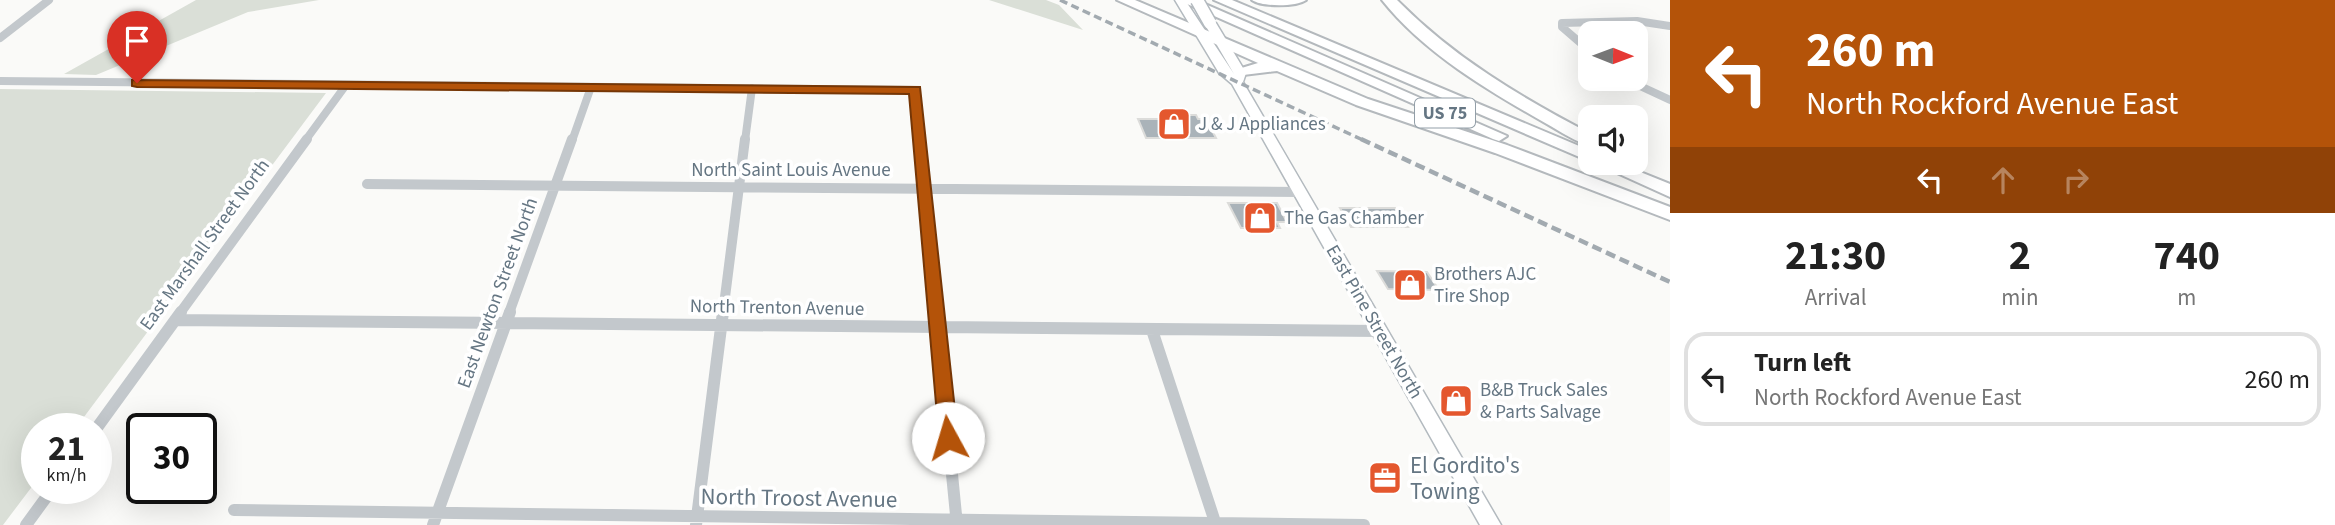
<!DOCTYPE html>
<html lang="en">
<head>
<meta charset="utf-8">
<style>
  :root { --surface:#fff; --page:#f2f2f2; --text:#222; --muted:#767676; --line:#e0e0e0 }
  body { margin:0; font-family:"Source Sans 3",sans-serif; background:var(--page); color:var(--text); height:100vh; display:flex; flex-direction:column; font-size:26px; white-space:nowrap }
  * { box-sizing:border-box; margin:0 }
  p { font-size:23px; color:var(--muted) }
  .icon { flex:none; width:38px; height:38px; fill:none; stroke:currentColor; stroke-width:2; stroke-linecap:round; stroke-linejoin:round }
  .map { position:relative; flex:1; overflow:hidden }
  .details { display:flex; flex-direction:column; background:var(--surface); width:665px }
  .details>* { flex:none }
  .top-card { background:#b45309; color:#fff; overflow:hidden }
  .needle { width:46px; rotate:91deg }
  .fabs { position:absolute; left:1578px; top:21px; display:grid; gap:14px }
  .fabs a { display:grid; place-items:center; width:70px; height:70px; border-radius:14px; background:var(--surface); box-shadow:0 7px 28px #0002; font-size:35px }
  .speed { position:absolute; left:21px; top:413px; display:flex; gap:14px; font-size:35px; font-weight:700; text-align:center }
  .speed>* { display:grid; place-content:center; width:91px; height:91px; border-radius:50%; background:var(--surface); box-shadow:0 7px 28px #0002; line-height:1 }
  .speed small { font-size:18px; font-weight:400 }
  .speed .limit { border:4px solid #111; border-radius:10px; background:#fff; color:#111 }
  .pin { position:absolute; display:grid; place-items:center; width:60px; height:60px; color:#fff; margin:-72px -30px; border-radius:50% 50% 50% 0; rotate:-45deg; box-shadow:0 0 7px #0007 }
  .pin .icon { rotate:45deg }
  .me { position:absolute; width:77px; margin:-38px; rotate:354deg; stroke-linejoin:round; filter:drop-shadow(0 0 5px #0008) }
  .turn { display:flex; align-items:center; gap:24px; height:147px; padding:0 21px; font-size:32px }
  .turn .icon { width:91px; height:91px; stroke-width:2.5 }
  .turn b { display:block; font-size:49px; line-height:60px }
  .lanes { display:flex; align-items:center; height:66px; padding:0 21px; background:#0003; justify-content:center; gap:35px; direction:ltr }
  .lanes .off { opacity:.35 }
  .eta { display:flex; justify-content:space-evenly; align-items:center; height:119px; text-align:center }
  .eta b { font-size:42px; font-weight:700; line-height:49px }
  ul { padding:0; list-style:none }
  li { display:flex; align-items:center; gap:21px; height:94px; margin:0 14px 10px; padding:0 7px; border:4px solid var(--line); border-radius:21px }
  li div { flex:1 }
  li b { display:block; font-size:26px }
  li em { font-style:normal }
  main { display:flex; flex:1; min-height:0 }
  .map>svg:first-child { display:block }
  .green { fill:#dadfd7 }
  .building { fill:#aab3b9; stroke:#dcdcda; stroke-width:2 }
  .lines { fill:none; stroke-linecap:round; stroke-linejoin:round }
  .secondary-casing { stroke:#b3babf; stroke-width:3 }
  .highway-casing { stroke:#b4b9bd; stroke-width:4 }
  .street-far2 { stroke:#c3c8cc; stroke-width:8 }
  .street-far1 { stroke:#c3c8cc; stroke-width:10 }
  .street { stroke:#c3c8cc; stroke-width:12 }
  .secondary { fill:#fff; fill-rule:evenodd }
  .highway { fill:#fff; fill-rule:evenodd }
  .rail-far1 { stroke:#a2aab0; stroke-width:3.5; stroke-dasharray:8 4.5; stroke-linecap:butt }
  .rail { stroke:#a2aab0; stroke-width:4.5; stroke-dasharray:10 5; stroke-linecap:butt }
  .secondary-bridge-casing { stroke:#b3babf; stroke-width:15; stroke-linecap:butt }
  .secondary-bridge { stroke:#fff; stroke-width:12 }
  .route { fill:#b45309; stroke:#753606; stroke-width:2 }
  .labels { text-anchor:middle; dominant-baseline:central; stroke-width:7; stroke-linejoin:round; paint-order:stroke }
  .shield { fill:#fff; stroke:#939fa8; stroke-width:2 }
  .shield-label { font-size:18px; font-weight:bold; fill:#657683 }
  .poi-label { font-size:19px; fill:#657683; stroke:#fff; text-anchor:start }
  .street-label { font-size:19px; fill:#657683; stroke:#fff }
  .near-poi-label { font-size:23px; fill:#657683; stroke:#fff; text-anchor:start }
  .near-street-label { font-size:23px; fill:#657683; stroke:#fff }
</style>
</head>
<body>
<main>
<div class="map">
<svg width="1670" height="525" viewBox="0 0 1670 525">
  <rect width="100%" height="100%" fill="#fafaf8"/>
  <path class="green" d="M196,0h123l-71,12 -152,63 -32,-1z
    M989,0h57l13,5 24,25z
    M0,89l326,4 -251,336h-38v51l-34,45h-3z"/>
  <path class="building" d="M1174,115h22l2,4h8l10,19h-70l-8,-19h38z
    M1228,203h49l10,19h-10l3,6h-39z
    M1340,208h55l13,19h-57z
    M1377,271l50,1 12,18 -51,-1z"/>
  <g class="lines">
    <defs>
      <path id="secondary" d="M1175,0h10l49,74 -30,-51 6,-3 6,3 30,50 -3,9 258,443h-21l-248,-441 -13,-11z"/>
      <path id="highway" d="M1117,0h18l233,99 139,46 163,62v13l-175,-67 -139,-48 -79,-34 -42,5v-6l23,-7z
        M1178,0h18l311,136 -8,5 -6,-2z
        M1214,0h18l359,151v11z
        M1252,0h54c-10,7 -44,7 -54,0z
        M1382,0h15c56,57 123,97 194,134v12c-15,-4 -30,-14 -44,-22 -58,-33 -123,-71 -165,-124z
        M1595,163h23l52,21v13z"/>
    </defs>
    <use href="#secondary" class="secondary-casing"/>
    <use href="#highway" class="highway-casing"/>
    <path class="street-far2" d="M0,38l49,-38
      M1591,52l-29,-25v-4l75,-2 33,5
      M1625,79l45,21
      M0,81l915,9 5,51
      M305,141l41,-56
      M572,141l19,-54
      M745,141l7,-53"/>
    <path class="street-far1" d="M920,139l17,174
      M367,184l932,8
      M180,313l127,-174
      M509,313l63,-174
      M723,313l22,-174"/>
    <path class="street" d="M936,312l21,213
      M175,320l1204,11
      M1152,330l64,195
      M96,429l85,-117
      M234,510l1130,15
      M26,525l27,-37
      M433,525l77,-213
      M696,525l27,-213"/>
    <use href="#secondary" class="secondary"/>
    <use href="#highway" class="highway"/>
    <path class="rail-far1" d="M1060,0l305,141"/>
    <path class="rail" d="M1361,139l309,143"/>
    <defs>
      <path id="secondary-bridge" d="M1197,0l13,23"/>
    </defs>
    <use href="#secondary-bridge" class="secondary-bridge-casing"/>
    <use href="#secondary-bridge" class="secondary-bridge"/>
  </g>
  <path class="route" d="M132,80l788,7 38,351 -3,6h-14l-2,-6 -30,-344 -772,-7 -5,-1z"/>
  <defs>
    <symbol id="shop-square" viewBox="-11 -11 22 22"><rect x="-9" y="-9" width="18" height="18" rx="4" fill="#e4572e" stroke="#fff"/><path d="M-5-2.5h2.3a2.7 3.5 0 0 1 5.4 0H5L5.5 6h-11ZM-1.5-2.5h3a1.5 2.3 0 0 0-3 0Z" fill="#fff"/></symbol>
    <symbol id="office-square" viewBox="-11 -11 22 22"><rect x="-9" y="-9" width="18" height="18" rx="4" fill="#e4572e" stroke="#fff"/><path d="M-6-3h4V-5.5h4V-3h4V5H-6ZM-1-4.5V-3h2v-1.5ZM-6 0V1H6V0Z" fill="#fff"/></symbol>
  </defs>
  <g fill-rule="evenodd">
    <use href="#shop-square" x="1155" y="105" width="38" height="38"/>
    <use href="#shop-square" x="1241" y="199" width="38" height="38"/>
    <use href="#shop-square" x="1391" y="266" width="38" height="38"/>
    <use href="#shop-square" x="1437" y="382" width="38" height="38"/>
    <use href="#office-square" x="1366" y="459" width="38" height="38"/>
  </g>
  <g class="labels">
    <rect class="shield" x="1415" y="98.5" width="60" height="29" rx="5"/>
    <g class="shield-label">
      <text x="1445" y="113">US 75</text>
    </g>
    <g class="poi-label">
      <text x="1198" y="124">J &amp; J Appliances</text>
      <text x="1284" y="218">The Gas Chamber</text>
      <text x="1434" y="274">Brothers AJC<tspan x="1434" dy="22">Tire Shop</tspan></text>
      <text x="1480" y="390">B&amp;B Truck Sales<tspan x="1480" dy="22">&amp; Parts Salvage</tspan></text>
    </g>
    <g class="street-label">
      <text x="791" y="170">North Saint Louis Avenue</text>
      <text transform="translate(205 245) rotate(-54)">East Marshall Street North</text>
      <text transform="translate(498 293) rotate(-70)">East Newton Street North</text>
      <text transform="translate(777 308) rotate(1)">North Trenton Avenue</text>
      <text transform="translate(1374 322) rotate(60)">East Pine Street North</text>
    </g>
    <g class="near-poi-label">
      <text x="1410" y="465">El Gordito's<tspan x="1410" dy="26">Towing</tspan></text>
    </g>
    <g class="near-street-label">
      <text transform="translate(799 498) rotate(1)">North Troost Avenue</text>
    </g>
  </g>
</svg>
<div class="fabs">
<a><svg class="needle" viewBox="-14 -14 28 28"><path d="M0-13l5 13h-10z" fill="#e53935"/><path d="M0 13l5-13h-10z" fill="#767676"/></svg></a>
<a><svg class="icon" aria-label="sound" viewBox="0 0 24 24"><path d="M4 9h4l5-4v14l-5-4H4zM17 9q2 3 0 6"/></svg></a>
</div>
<div class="speed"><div>21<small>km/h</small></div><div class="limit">30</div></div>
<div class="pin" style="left:137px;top:83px;background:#d93025"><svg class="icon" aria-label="arrive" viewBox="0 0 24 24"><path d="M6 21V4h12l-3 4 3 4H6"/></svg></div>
<svg class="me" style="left:948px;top:438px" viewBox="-20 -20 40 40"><circle r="19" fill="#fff"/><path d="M0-13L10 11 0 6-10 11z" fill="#b45309"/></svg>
</div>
<section class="details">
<div class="top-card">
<div class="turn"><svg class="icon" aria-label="left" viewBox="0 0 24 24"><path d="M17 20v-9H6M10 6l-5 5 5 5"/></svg><div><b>260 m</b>North Rockford Avenue East</div></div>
<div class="lanes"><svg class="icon" aria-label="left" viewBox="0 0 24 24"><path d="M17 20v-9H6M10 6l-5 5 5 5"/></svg><svg class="icon off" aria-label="ahead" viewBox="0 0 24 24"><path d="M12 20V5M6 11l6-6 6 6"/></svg><svg class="icon off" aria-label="right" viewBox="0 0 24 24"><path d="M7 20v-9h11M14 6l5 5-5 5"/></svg></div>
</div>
<div class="eta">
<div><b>21:30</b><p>Arrival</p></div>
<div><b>2</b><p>min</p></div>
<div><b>740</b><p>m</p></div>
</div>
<ul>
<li><svg class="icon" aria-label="left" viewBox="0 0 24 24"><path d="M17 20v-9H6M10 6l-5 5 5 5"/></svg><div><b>Turn left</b><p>North Rockford Avenue East</p></div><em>260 m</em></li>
</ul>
</section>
</main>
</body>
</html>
